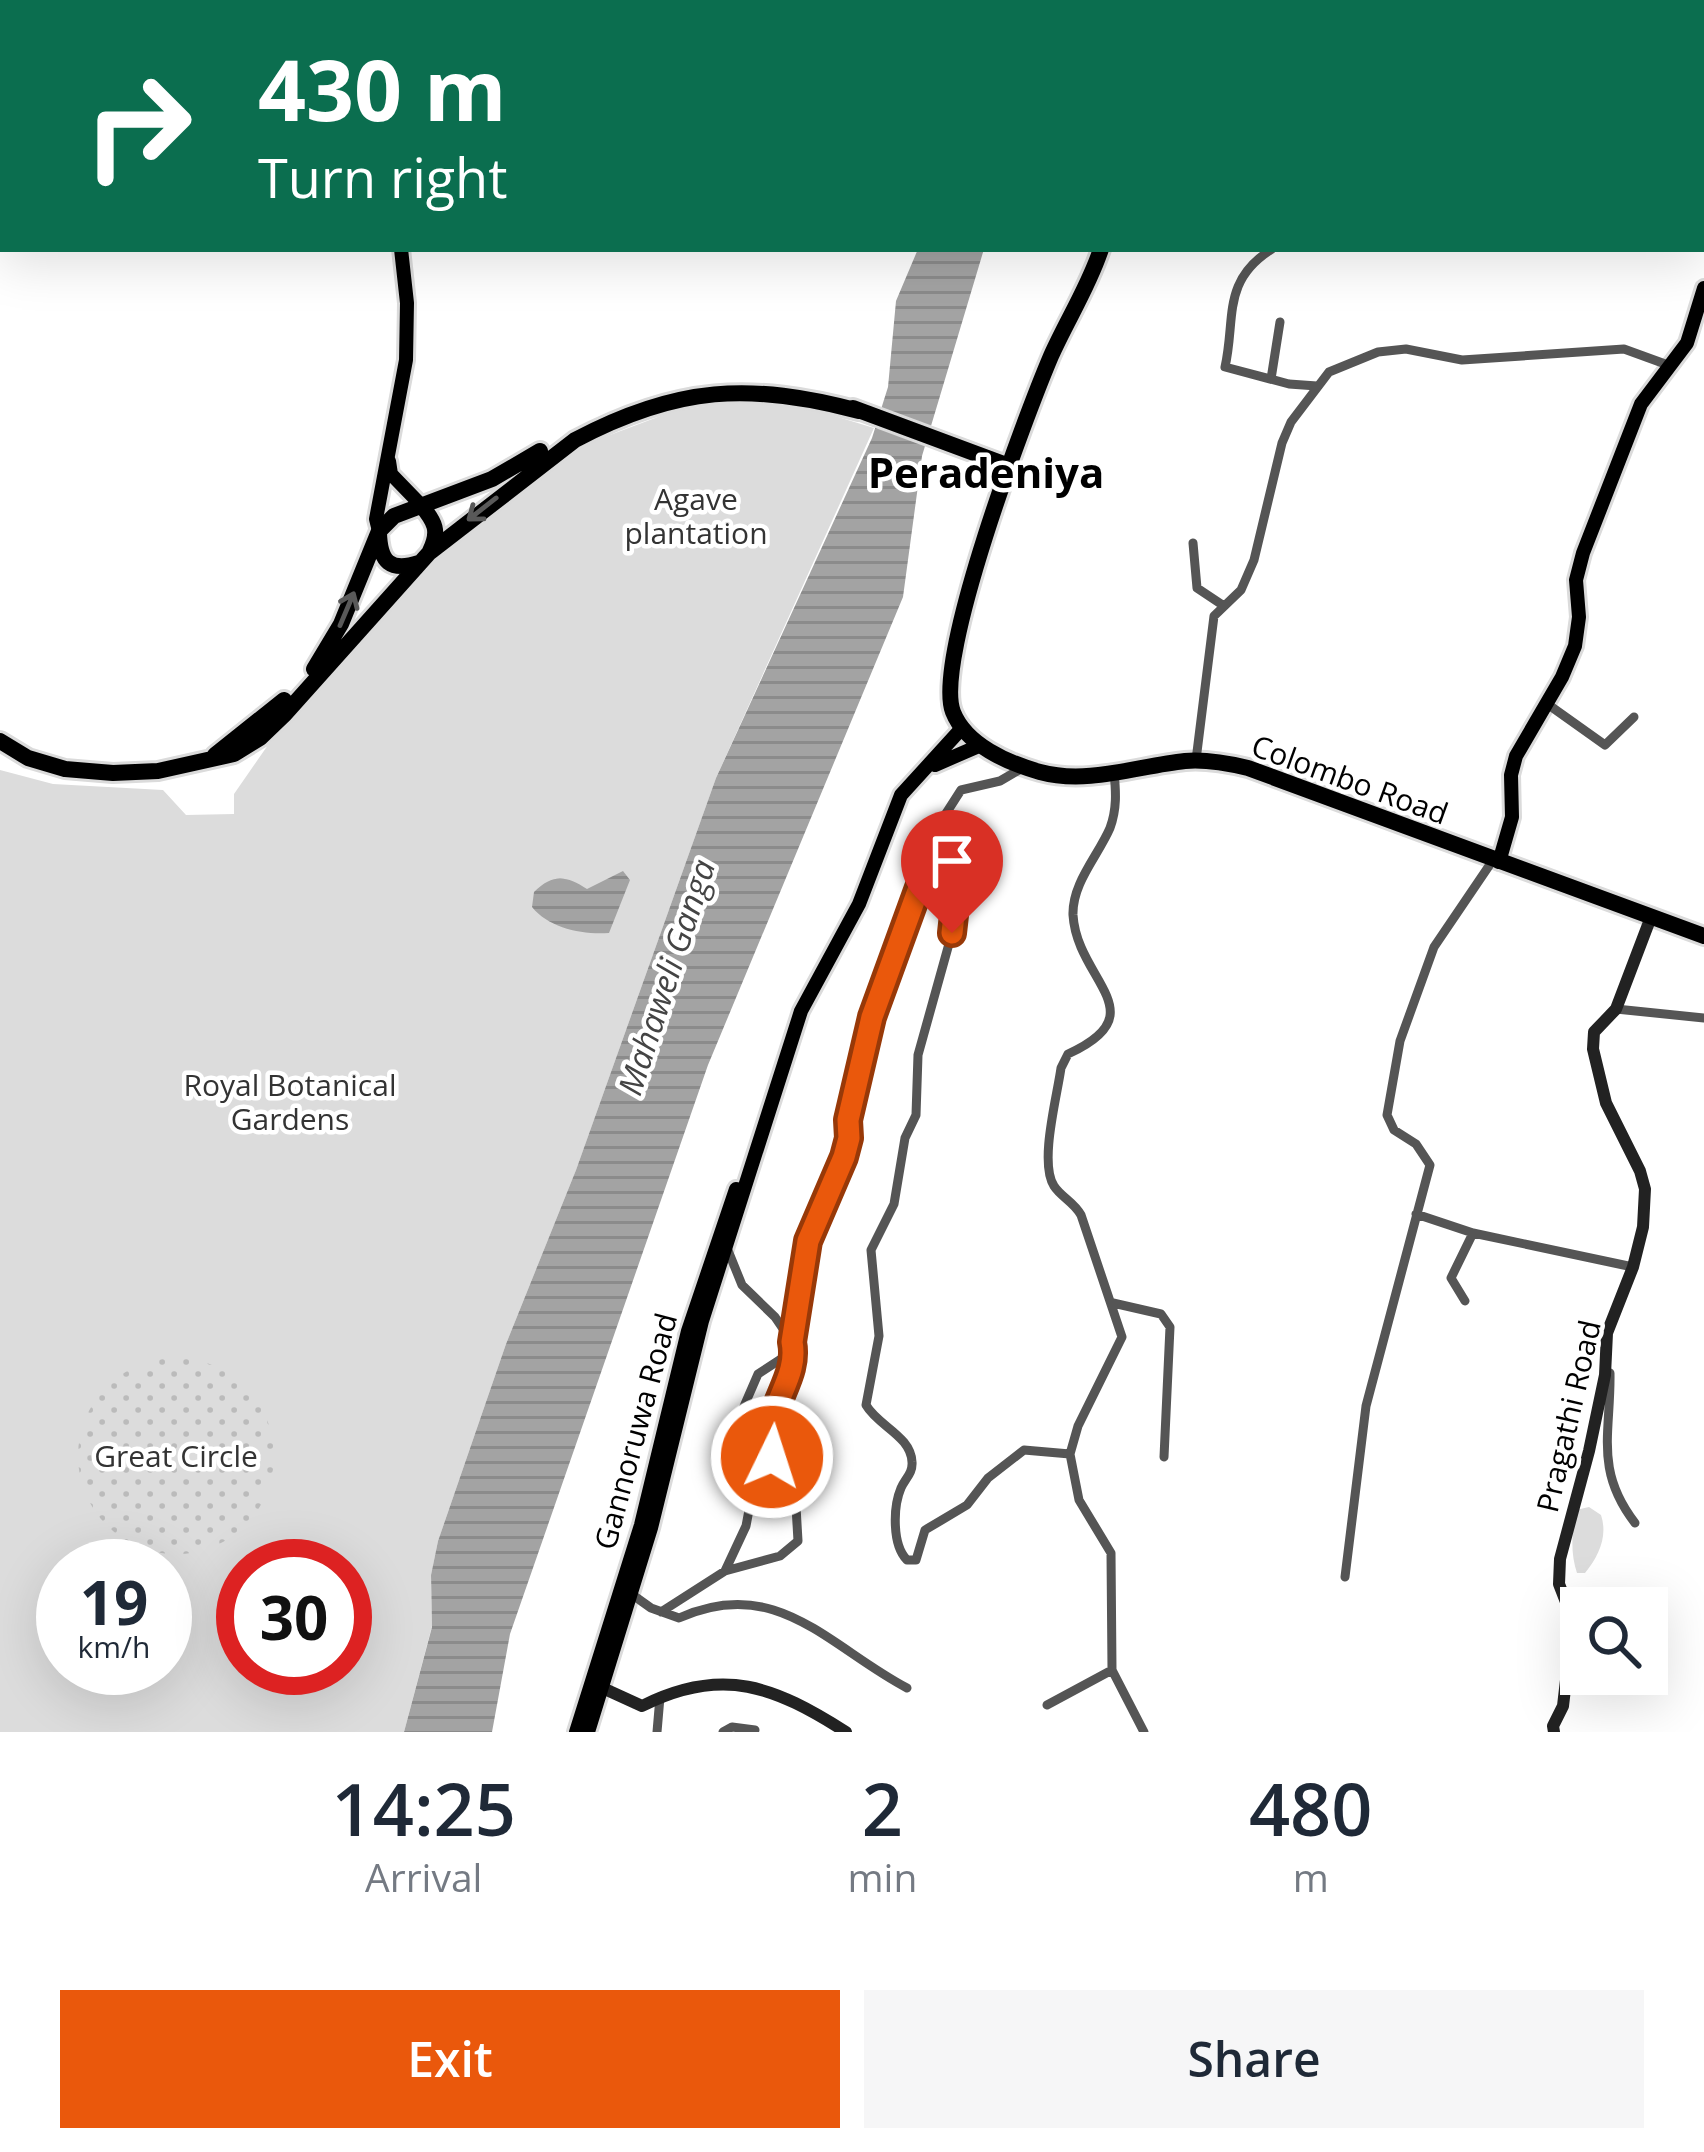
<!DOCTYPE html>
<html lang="en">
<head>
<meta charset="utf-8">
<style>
  :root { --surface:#fff; --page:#f6f6f7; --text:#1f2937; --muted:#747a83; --accent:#ea580c }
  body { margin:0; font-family:"Open Sans",sans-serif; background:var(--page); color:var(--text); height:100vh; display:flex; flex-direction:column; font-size:45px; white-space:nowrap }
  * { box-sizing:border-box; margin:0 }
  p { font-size:39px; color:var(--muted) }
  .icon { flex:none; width:66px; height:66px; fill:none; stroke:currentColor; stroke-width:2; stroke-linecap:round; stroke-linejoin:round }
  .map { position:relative; height:1732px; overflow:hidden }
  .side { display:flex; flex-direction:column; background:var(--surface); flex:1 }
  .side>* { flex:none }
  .top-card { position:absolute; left:0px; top:0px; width:1704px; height:252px; box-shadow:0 12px 48px #0002; background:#0b6e4f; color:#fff; overflow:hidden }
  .buttons { position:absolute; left:1560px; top:1587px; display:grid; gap:24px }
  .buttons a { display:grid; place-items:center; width:108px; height:108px; border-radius:0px; background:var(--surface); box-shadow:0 12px 48px #0002; font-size:60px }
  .speed { position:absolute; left:36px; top:1539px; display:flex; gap:24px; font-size:60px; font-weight:700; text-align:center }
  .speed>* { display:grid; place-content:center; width:156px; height:156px; border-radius:50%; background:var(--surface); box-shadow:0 12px 48px #0002; line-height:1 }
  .speed small { font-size:30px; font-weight:400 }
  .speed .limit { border:18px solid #d22; background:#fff; color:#111 }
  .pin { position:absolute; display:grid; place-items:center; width:102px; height:102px; color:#fff; margin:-123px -51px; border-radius:50% 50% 50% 0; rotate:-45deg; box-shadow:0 0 12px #0007 }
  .pin .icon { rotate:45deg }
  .me { position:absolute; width:132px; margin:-66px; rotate:4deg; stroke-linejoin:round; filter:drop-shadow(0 0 9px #0008) }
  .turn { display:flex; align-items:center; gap:42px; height:252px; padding:0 60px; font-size:54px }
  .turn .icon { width:156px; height:156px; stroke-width:2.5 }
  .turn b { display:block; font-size:84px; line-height:102px }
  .eta { display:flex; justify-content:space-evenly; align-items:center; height:204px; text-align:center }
  .eta b { font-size:72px; font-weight:600; line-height:84px }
  .action { display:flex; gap:24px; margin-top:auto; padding:24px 60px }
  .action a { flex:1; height:138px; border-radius:0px; background:var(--accent); color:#fff; font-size:48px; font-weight:600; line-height:138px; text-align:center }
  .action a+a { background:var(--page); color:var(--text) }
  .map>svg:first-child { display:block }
  .green { fill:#dcdcdc; fill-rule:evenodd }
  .park { fill:url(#park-dots) }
  .water { fill:url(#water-rules) }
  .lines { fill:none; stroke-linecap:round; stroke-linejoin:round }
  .primary-casing { stroke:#dbdbdb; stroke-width:20 }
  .highway-casing { stroke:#dbdbdb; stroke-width:22 }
  .street { stroke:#555; stroke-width:9 }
  .secondary { stroke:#222; stroke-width:12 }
  .primary { stroke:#000; stroke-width:14 }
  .highway { stroke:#000; stroke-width:16 }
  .oneway { stroke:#595959 }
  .route-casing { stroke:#983908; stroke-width:30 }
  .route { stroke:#ea580c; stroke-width:21 }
  .labels { text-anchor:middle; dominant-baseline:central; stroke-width:9; stroke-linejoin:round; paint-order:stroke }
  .park-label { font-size:30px; fill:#333; stroke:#fff }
  .street-label { font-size:30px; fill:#000; stroke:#fff }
  .water-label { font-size:33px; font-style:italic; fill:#444; stroke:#fff }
  .district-label { font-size:42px; font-weight:bold; fill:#000; stroke:#fff }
</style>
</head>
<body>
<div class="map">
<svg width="1704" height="1732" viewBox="0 0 1704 1732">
  <defs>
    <pattern id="park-dots" width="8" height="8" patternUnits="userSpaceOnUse" patternTransform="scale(3)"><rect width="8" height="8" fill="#dcdcdc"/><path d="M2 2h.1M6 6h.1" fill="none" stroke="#bbb" stroke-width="1.8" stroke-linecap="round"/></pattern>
    <pattern id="water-rules" width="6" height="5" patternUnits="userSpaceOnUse" patternTransform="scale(3)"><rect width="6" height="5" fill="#a3a3a3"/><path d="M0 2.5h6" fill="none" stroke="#8b8b8b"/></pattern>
  </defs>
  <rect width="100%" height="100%" fill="#fff"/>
  <path class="green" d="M740,400l62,6 72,22 -158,350 -140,392 -70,174 -68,197 -7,34 1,51 -28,106h-404v-962l53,14 110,6 23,25 48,-1v-20l34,-49 180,-200 138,-101 85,-32zM63,1566h102v102h-102zM243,1566h102v102h-102z
    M1589,1507l12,8c7,21 -2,41 -16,58h-8c-7,-21 -5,-41 -1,-63z"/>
  <path class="park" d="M78 1456a98 98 0 1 1 196 0a98 98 0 1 1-196 0Z"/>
  <path class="water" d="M918,249h66l-62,207 -19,141 -195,468 -198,569 -18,98h-88l28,-105 -1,-52 7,-34 68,-197 70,-174 140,-392 156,-340 16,-51 8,-86z
    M623,871l7,9 -21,53c-27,2 -60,-5 -77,-26l2,-15c19,-19 33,-16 53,-3z"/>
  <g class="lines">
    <defs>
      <path id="primary" d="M333,0l2,3
        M389,461l2,13 30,31
        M379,531l-3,-12 30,-159 1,-57 -6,-54
        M935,765l46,-20
        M1499,862l13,-45 -1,-42 5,-19 46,-79 13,-31 4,-29 -3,-37 7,-27 58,-149 46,-61 17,-55
        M576,1732l65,-207 47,-194 48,-142
        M588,1732l63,-204 51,-207 99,-310 58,-107 42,-109 61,-67"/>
      <path id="highway" d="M1222,3l4,-3
        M1101,249c-12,37 -34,71 -50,107 -25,59 -118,304 -98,356 13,33 55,51 87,60 47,13 98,-6 145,-11 21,-2 42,2 63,7l456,168
        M853,408l156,58
        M421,505c14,17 19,26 9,46
        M379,533c1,29 11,39 40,30
        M314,669l27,-45 38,-93 15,-15 98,-37 48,-28
        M0,741l28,17 37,11 48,4 45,-2 76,-17 26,-16 25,-24 144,-161 146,-113c102,-54 175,-58 284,-29
        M215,755l69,-55"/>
    </defs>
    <use href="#primary" class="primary-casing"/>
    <use href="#highway" class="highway-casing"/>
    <path class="street" d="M1478,0l5,3
      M1424,3l1,-3
      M1701,88l3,1
      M1701,130h3
      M1272,249c-51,32 -36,70 -47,118l64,17 28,2
      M1271,379l9,-57
      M1193,543l4,45 27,18
      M1546,703l59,42 29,-28
      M1196,760l18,-144 27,-26 13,-30 28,-117 9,-21 38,-50 49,-20 28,-3 56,11 162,-11 44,16
      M1114,772c2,20 3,37 -4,56 -12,28 -38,55 -37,87 4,66 85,98 -5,139l-7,14c-4,29 -22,95 -7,118 7,11 20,16 27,29l41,122 -44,89 -8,28 9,46 32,53 1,117 32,62
      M924,874l30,41 -2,18 -34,122 -2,60 -11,23 -11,66 -23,46 8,86 -13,69c12,21 45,31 46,57 1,11 -7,17 -11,26 -8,19 -9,57 6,72h9l9,-30 42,-25 21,-27 36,-28 46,4
      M1616,1009l88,9
      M1416,1214l57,19
      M1465,1301l-14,-23 22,-45 160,34
      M1113,1303l48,11 9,13 -6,130
      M1610,1373c1,59 -16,97 25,150
      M725,1571l21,-45 3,-16 -19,-54 2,-22 26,-60 26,-17 8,-15 16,-101 36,-84 4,-37 24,-103 64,-188 25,-39 39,-9 24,-14
      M1345,1577l21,-171 64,-241 -14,-21 -22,-14 -7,-15 13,-74 34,-94 59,-87
      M630,1593l21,15 28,10c98,-44 150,29 228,70
      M661,1612l64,-41 55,-15 18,-15 -3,-52 -23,-32 -4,-16 8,-41 19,-45 -3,-13 -17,-25 -33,-32 -15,-37
      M1047,1705l65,-35
      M657,1732l3,-35
      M723,1732l9,-5 23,3"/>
    <path class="secondary" d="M596,1685l46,21c81,-41 133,-19 204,26
      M1554,1732l-1,-6 10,-20 10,-86 -14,-36 1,-25 29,-108 16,-76 2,-42 26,-66 10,-40 2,-38 -5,-18 -34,-68 -13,-54 1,-17 22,-23 35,-92"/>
    <use href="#primary" class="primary"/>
    <use href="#highway" class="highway"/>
  </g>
  <defs><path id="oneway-shaft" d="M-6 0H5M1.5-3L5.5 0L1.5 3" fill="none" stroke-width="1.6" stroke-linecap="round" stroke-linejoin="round" transform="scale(3)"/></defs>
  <g class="oneway">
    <use href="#oneway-shaft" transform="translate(482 509) rotate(142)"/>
    <use href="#oneway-shaft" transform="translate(347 609) rotate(-67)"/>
  </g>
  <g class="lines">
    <defs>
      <path id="route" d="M772,1457c-12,-48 28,-75 20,-115l16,-101 36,-84 5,-19 -1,-18 24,-103 52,-143 30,41 -2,18"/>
    </defs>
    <use href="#route" class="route-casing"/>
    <use href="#route" class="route"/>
  </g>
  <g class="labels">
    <g class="park-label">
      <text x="696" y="498">Agave<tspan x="696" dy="34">plantation</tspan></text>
      <text x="290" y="1084">Royal Botanical<tspan x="290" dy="34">Gardens</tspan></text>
      <text x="176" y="1455">Great Circle</text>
    </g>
    <g class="street-label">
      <text transform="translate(1350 779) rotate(20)">Colombo Road</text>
      <text transform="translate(1568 1416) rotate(-77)">Pragathi Road</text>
      <text transform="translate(635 1431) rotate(-75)">Gannoruwa Road</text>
    </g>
    <g class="water-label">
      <text transform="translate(666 977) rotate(-72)">Mahaweli Ganga</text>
    </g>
    <g class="district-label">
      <text x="986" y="471">Peradeniya</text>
    </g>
  </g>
</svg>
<div class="buttons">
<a><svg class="icon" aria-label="search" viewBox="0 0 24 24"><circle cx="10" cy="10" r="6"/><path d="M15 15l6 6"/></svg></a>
</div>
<div class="speed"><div>19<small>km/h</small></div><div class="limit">30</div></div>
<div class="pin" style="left:952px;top:933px;background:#d93025"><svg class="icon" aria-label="arrive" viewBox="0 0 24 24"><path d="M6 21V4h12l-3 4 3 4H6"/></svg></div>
<svg class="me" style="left:772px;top:1457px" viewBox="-20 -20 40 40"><circle r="17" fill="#ea580c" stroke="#fff" stroke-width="3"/><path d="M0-11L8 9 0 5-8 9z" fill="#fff"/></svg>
<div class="top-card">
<div class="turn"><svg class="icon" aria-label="right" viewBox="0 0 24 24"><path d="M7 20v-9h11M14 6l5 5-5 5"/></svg><div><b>430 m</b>Turn right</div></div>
</div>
</div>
<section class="side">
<div class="eta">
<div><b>14:25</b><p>Arrival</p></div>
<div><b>2</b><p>min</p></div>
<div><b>480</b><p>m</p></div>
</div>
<div class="action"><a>Exit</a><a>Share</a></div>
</section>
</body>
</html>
